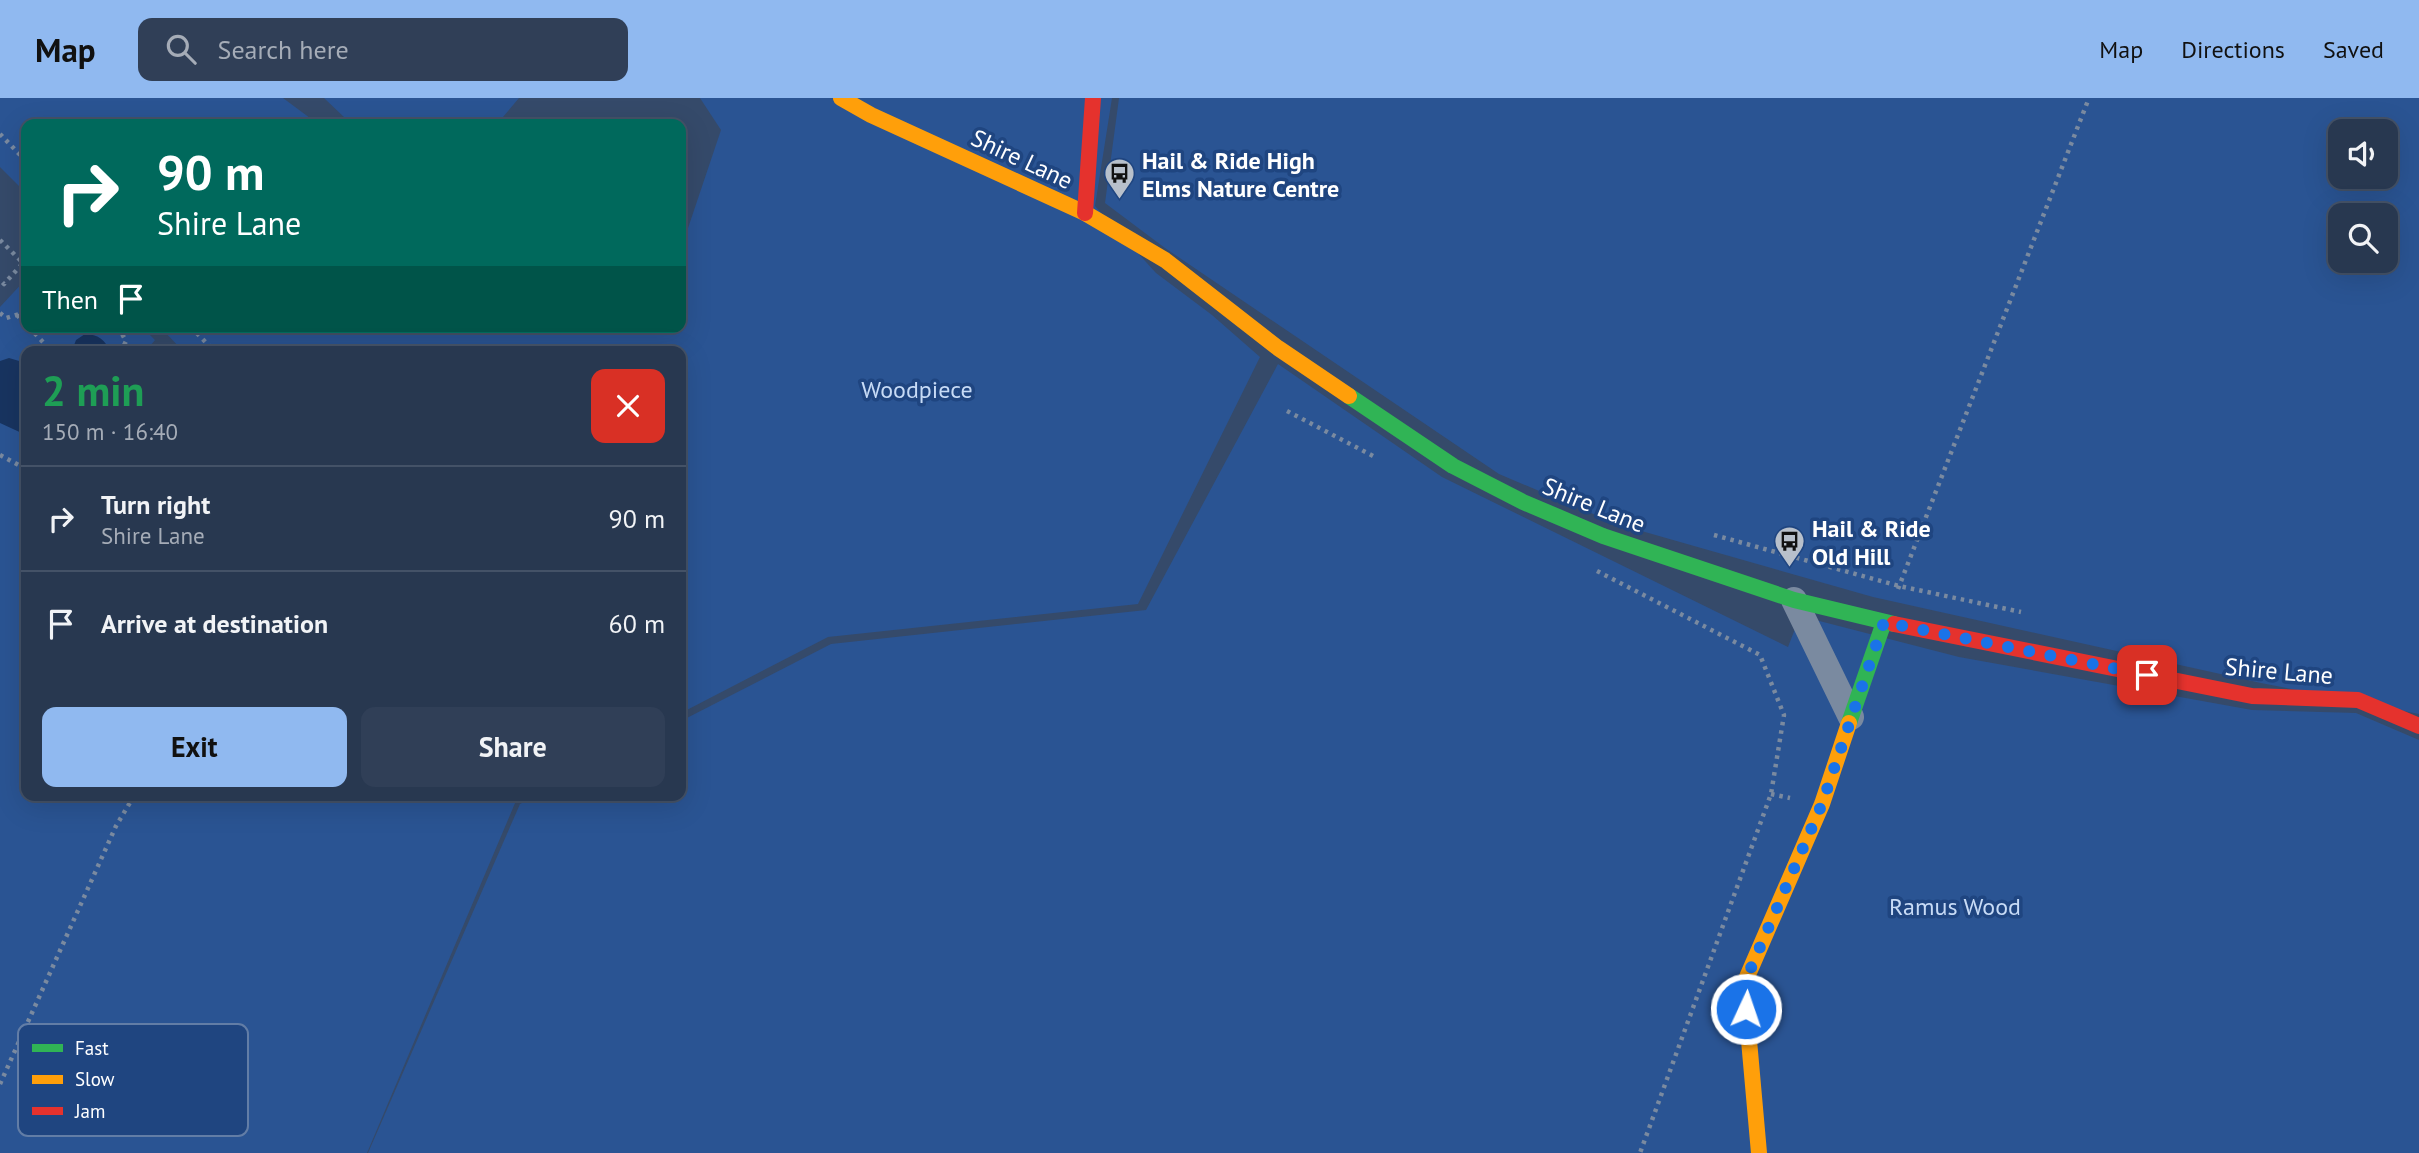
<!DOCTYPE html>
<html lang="en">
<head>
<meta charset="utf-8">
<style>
  :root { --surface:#283850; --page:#303f57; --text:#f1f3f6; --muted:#a5acb7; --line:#445267; --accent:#90b9f0 }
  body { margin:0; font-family:"PT Sans",sans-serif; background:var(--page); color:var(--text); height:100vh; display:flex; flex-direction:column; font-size:26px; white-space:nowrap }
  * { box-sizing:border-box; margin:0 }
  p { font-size:23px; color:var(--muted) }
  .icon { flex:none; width:38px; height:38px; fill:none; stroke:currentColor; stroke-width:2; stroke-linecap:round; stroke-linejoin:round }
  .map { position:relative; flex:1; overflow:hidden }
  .drawer { position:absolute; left:21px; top:248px; width:665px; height:455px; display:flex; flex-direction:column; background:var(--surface); border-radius:14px; box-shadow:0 7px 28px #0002,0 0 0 2px var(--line) }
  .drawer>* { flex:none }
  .banner { position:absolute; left:21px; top:21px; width:665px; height:214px; border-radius:14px; box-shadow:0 7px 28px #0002,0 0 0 2px var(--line); background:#00695c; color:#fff; overflow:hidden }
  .controls { position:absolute; left:2328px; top:21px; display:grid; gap:14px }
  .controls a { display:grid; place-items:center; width:70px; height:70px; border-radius:14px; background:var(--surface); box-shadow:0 7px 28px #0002,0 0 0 2px var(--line); font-size:35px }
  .pin { position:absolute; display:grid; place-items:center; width:60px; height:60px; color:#fff; margin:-30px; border-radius:14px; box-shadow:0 4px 10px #0006 }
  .me { position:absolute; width:77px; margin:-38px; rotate:3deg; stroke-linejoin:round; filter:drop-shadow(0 0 5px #0008) }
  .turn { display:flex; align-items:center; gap:24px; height:147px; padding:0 21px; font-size:32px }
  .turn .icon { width:91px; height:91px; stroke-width:2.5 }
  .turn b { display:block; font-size:49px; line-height:60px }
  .then { display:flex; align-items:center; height:66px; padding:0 21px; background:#0003; gap:14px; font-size:26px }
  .round { display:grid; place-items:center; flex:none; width:74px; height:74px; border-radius:14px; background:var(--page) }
  .headline { display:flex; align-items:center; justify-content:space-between; height:119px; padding:0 21px }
  h1 { font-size:42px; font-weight:700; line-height:52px; color:#1e9e55 }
  .primary-button { display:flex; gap:14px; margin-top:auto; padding:14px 21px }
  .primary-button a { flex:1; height:80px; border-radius:14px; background:var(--accent); color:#111; font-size:28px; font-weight:700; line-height:80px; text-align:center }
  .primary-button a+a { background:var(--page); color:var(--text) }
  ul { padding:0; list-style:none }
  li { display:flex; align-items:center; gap:21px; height:105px; padding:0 21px; border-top:2px solid var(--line) }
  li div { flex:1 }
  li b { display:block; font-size:26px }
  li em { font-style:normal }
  header { display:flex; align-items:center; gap:42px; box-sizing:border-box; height:98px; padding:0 35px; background:var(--accent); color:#111 }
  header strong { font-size:33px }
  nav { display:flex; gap:38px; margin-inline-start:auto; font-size:24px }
  .search { width:490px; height:63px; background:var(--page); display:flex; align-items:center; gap:18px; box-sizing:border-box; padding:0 24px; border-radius:14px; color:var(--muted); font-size:26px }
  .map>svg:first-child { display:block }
  .green { fill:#2a5493; fill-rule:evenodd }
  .water { fill:#183460 }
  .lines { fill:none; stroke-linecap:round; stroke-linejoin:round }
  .path { stroke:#7a8aa0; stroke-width:4.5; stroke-dasharray:3.5 5; stroke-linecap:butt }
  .street { stroke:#7a8aa0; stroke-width:26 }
  .fast { stroke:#30b455; stroke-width:16 }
  .slow { stroke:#ff9f0a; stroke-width:16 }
  .jam { stroke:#e5322d; stroke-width:16 }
  .route { stroke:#1a73e8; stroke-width:12; stroke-dasharray:0 21.6 }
  .labels { text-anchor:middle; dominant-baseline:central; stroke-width:7; stroke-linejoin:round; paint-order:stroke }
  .street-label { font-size:24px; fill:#fff; stroke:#1f4580 }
  .poi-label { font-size:24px; font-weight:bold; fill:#fff; stroke:#1f4580; text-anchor:start }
  .park-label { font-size:24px; fill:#c7dbf6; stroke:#1f4580 }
  .key { fill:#1f4580; stroke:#627da6; stroke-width:2 }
  .key-label { font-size:19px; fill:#fff }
</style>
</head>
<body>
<header>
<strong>Map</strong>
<div class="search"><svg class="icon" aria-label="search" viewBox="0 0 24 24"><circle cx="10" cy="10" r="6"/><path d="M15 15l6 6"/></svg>Search here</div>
<nav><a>Map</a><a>Directions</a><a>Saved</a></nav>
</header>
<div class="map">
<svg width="2419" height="1055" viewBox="0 0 2419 1055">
  <rect width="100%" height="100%" fill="#354a6a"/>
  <path class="green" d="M0,0h283l35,26h-292v69l-26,-26z
    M324,0h195l-22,26h-78l-74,-6z
    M700,0h412l-17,108 61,67 56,42 48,42 -122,247 -310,33 -147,76v-361h-497l-24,-25h521v-86l3,-1 37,-110z
    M1119,0h1300v616l-158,-31 -388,-86 -256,-73 -118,-50 -334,-226 -60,-45zM2340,33h45v46h-45zM2340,117h45v46h-45z
    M26,181v48h116l13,13 -10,12h-119v444h492l-151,357h-367v-846z
    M1278,266l164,113 346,170 12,-31 159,41 293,53 104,3 63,27v413h-2051l152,-349 15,-8h146v-75l150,-77 315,-34z"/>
  <path class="water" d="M85,236c13,0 20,6 26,18h-37l-1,-4 3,-8z
    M9,260l17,5v72l-26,-12v-62z"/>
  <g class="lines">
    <path class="path" d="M0,36l26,27
      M0,142l23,23 -19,21 -4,-4
      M0,215l6,5 20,-6
      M17,217l9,10
      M29,229l23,25
      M118,229l8,14 -5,11
      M191,229l24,25
      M1287,313l88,46
      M0,357l26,14
      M1714,437l185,51 122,26
      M1597,473l163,84 24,60 -13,79 -131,359
      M1898,491l191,-491
      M1771,696l19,4
      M0,986l116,-258 18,-30"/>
    <path class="street" d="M1794,502l57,117"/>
    <path class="fast" d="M1349,298l104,70 70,36 80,34 191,64 100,24
      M1849,625l35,-101"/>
    <path class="slow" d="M841,0l30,17 214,98 80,47 113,88 71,48
      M1759,1055l-15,-169 78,-180 27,-81"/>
    <path class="jam" d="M1085,115l8,-115
      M1894,526l358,72 106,4 61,26"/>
  </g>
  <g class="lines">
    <path class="route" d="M1746,911l-2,-25 78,-180 62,-182 263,53"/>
  </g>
  <defs>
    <symbol id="bus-pin" viewBox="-11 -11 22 30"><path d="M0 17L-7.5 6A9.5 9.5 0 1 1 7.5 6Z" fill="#b8c0cb" stroke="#1f4580"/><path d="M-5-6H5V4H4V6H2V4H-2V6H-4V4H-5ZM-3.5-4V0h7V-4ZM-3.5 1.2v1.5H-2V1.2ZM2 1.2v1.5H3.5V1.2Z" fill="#111"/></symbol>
  </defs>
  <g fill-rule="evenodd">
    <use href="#bus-pin" x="1102" y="58" width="35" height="47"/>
    <use href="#bus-pin" x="1772" y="426" width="35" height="47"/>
  </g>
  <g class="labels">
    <g class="street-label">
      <text transform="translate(1022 61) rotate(25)">Shire Lane</text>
      <text transform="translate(1594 407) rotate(22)">Shire Lane</text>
      <text transform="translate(2279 573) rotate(5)">Shire Lane</text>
    </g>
    <g class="poi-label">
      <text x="1142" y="62">Hail &amp; Ride High<tspan x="1142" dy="28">Elms Nature Centre</tspan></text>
      <text x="1812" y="430">Hail &amp; Ride<tspan x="1812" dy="28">Old Hill</tspan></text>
    </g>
    <g class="park-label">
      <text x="917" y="291">Woodpiece</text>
      <text x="1955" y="808">Ramus Wood</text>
    </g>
  </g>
  <rect x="18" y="926" width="230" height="112" rx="10" class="key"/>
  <rect x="32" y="946" width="31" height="8" fill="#30b455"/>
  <rect x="32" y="977" width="31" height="9" fill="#ff9f0a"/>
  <rect x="32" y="1009" width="31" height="8" fill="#e5322d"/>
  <g class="key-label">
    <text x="75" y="957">Fast</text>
    <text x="75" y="988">Slow</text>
    <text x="75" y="1020">Jam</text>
  </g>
</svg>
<div class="controls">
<a><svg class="icon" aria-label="sound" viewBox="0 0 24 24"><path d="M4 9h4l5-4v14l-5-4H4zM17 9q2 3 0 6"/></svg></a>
<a><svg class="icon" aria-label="search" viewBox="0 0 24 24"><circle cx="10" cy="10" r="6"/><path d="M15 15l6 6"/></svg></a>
</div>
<div class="pin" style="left:2147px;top:577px;background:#d93025"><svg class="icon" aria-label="arrive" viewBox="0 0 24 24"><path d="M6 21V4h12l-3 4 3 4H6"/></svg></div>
<svg class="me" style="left:1746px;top:911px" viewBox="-20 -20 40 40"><circle r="17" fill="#1a73e8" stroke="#fff" stroke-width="3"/><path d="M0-11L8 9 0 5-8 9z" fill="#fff"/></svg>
<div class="banner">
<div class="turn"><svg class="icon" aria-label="right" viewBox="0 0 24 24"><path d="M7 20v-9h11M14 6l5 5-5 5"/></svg><div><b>90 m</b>Shire Lane</div></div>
<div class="then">Then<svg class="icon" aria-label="arrive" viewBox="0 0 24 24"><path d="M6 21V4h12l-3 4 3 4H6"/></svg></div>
</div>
<section class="drawer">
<div class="headline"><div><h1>2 min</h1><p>150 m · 16:40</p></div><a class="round" style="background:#d93025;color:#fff"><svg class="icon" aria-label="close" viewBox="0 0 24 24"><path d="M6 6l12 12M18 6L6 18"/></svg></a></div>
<ul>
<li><svg class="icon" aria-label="right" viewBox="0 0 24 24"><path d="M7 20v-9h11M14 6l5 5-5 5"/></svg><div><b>Turn right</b><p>Shire Lane</p></div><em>90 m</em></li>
<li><svg class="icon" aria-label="arrive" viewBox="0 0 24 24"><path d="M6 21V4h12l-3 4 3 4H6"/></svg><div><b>Arrive at destination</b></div><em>60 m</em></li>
</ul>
<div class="primary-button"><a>Exit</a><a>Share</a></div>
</section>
</div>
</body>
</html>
